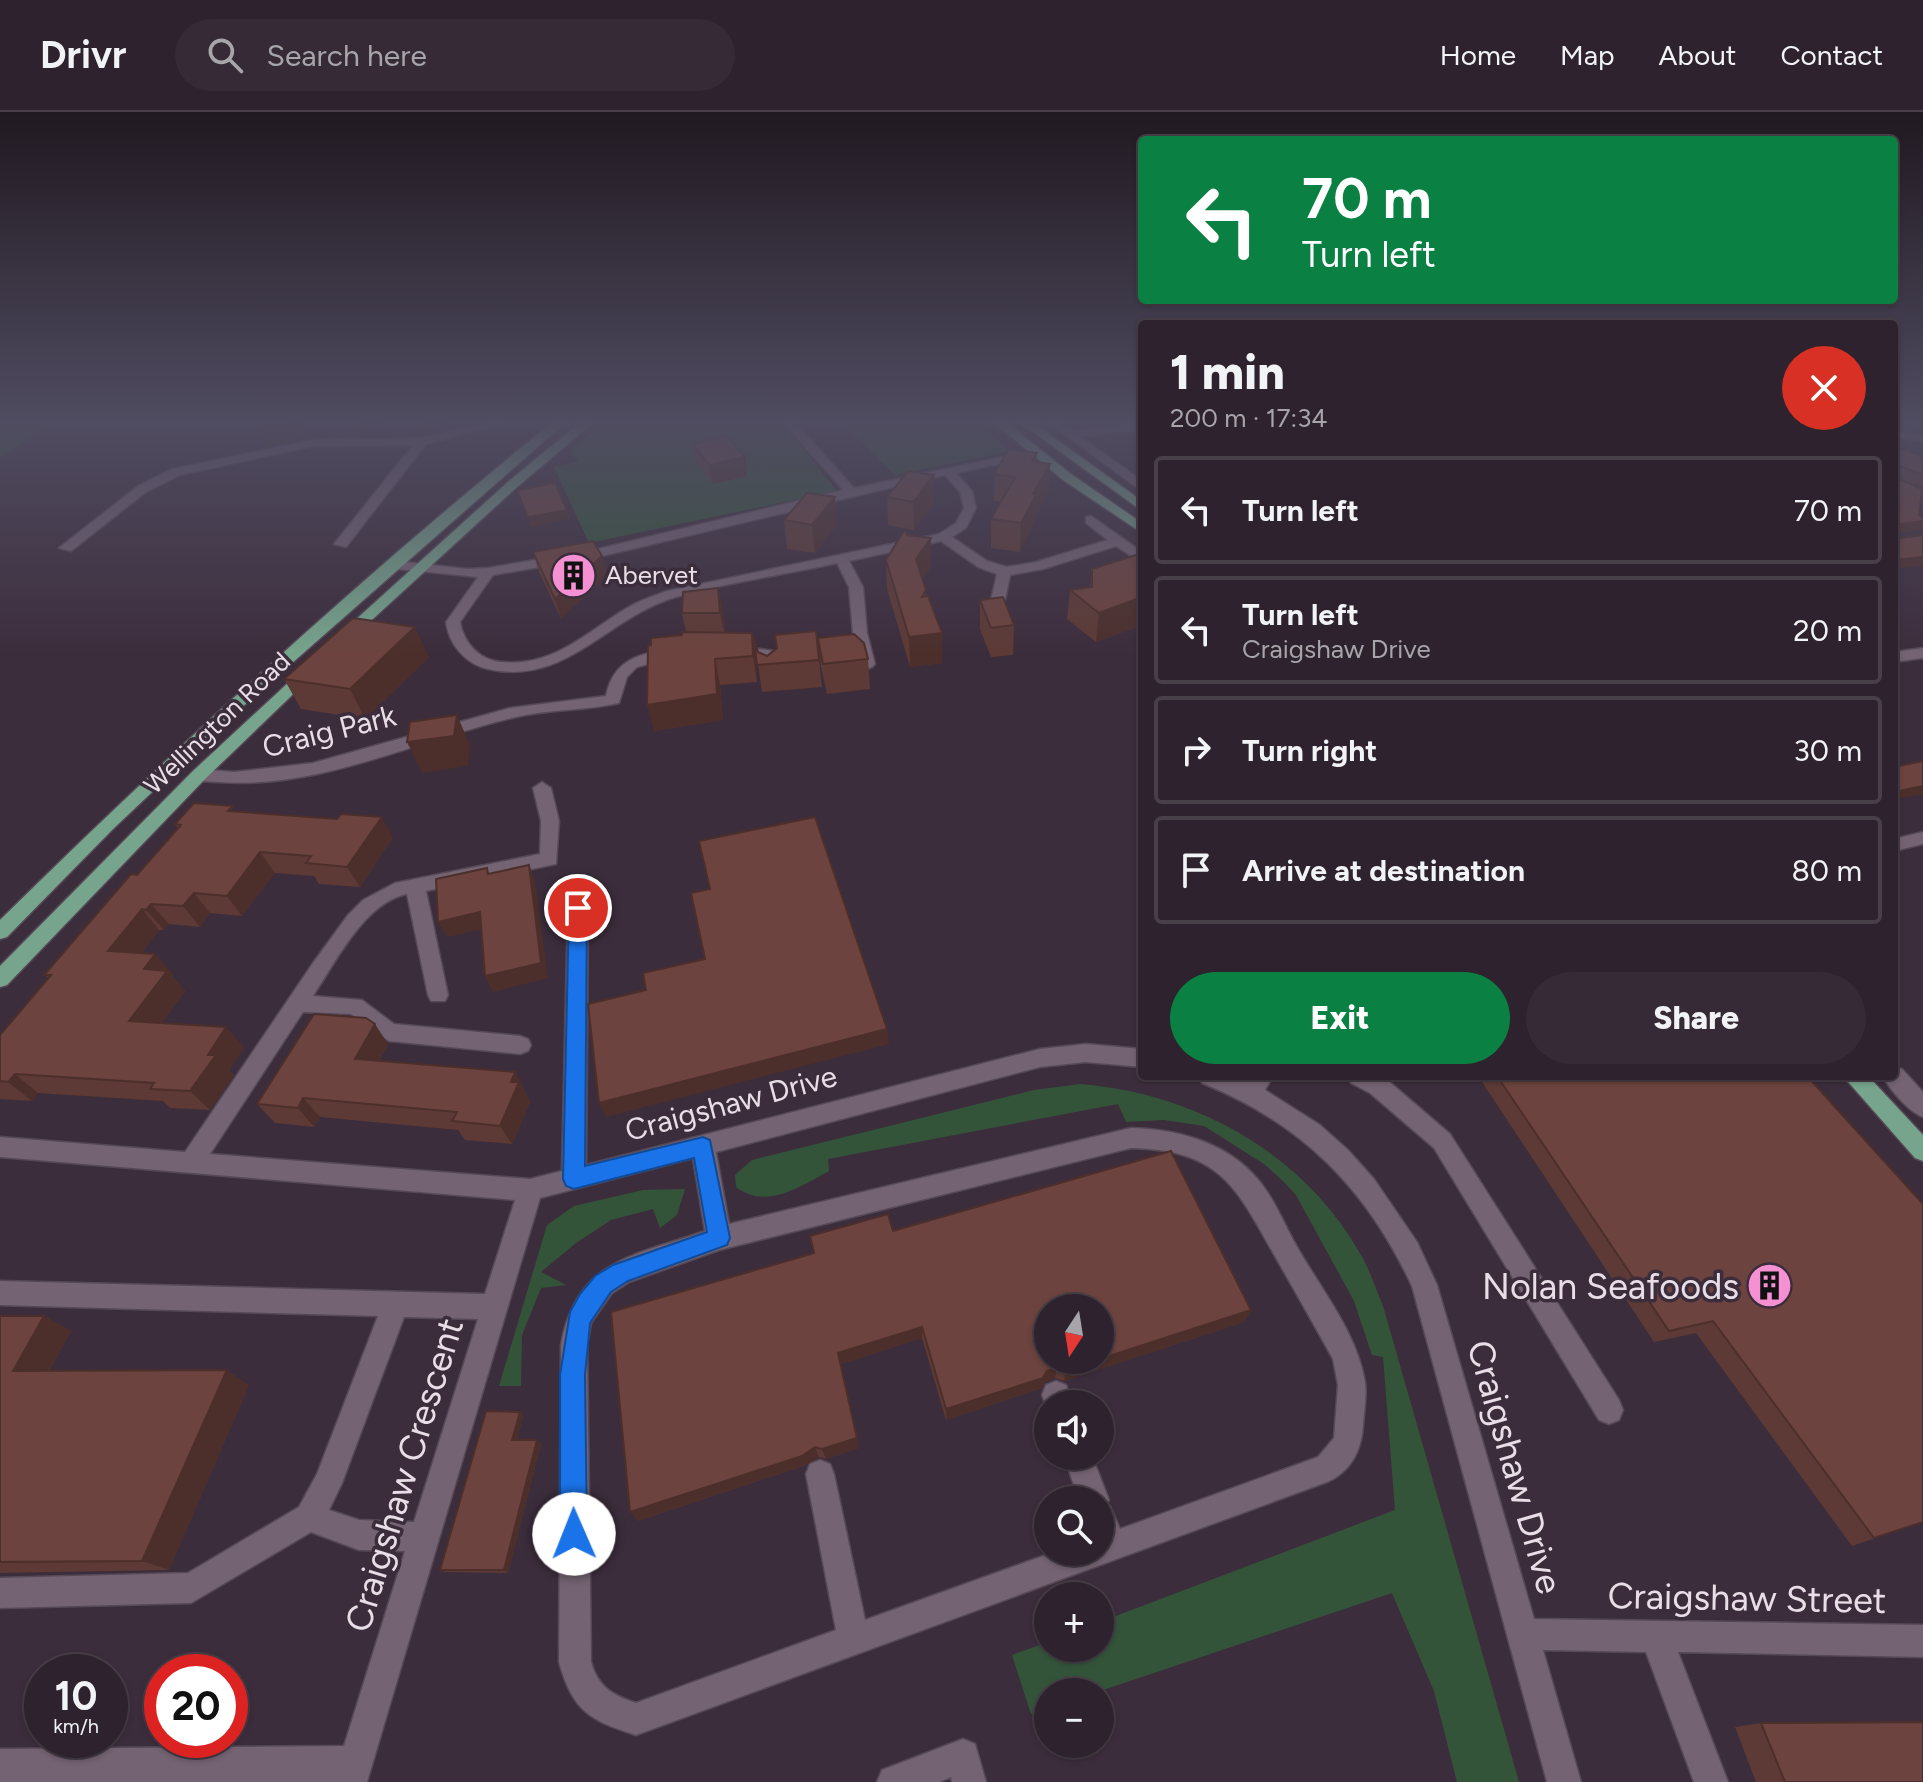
<!DOCTYPE html>
<html lang="en">
<head>
<meta charset="utf-8">
<style>
  :root { --surface:#2d222d; --page:#352a35; --text:#f1f3f6; --muted:#a7a4aa; --line:#483f49; --accent:#0b8043 }
  body { margin:0; font-family:Figtree,sans-serif; background:var(--page); color:var(--text); height:100vh; display:flex; flex-direction:column; font-size:30px; white-space:nowrap }
  * { box-sizing:border-box; margin:0 }
  p { font-size:26px; color:var(--muted) }
  .icon { flex:none; width:44px; height:44px; fill:none; stroke:currentColor; stroke-width:2; stroke-linecap:round; stroke-linejoin:round }
  .map { position:relative; flex:1; overflow:hidden }
  .details { position:absolute; left:1138px; top:208px; width:760px; height:760px; display:flex; flex-direction:column; background:var(--surface); border-radius:8px; box-shadow:0 2px 6px #0004,0 0 0 2px var(--line) }
  .details>* { flex:none }
  .banner { position:absolute; left:1138px; top:24px; width:760px; height:168px; border-radius:8px; box-shadow:0 2px 6px #0004,0 0 0 2px var(--line); background:#0b8043; color:#fff; overflow:hidden }
  .needle { width:52px; rotate:192deg }
  .fabs { position:absolute; left:1034px; top:1182px; display:grid; gap:16px }
  .fabs a { display:grid; place-items:center; width:80px; height:80px; border-radius:50%; background:var(--surface); box-shadow:0 2px 6px #0004,0 0 0 2px var(--line); font-size:40px }
  .speed { position:absolute; left:24px; top:1542px; display:flex; gap:16px; font-size:40px; font-weight:700; text-align:center }
  .speed>* { display:grid; place-content:center; width:104px; height:104px; border-radius:50%; background:var(--surface); box-shadow:0 2px 6px #0004,0 0 0 2px var(--line); line-height:1 }
  .speed small { font-size:20px; font-weight:400 }
  .speed .limit { border:12px solid #d22; background:#fff; color:#111 }
  .pin { position:absolute; display:grid; place-items:center; width:68px; height:68px; color:#fff; margin:-34px; border:4px solid #fff; border-radius:50%; box-shadow:0 2px 8px #0007 }
  .me { position:absolute; width:88px; margin:-44px; rotate:359deg; stroke-linejoin:round; filter:drop-shadow(0 0 6px #0008) }
  .turn { display:flex; align-items:center; gap:28px; height:168px; padding:0 32px; font-size:36px }
  .turn .icon { width:104px; height:104px; stroke-width:2.5 }
  .turn b { display:block; font-size:56px; line-height:68px }
  .round { display:grid; place-items:center; flex:none; width:84px; height:84px; border-radius:42px; background:var(--page) }
  .summary { display:flex; align-items:center; justify-content:space-between; height:136px; padding:0 32px }
  h1 { font-size:48px; font-weight:800; line-height:60px }
  .button { display:flex; gap:16px; margin-top:auto; padding:16px 32px }
  .button a { flex:1; height:92px; border-radius:48px; background:var(--accent); color:#fff; font-size:32px; font-weight:800; line-height:92px; text-align:center }
  .button a+a { background:var(--page); color:var(--text) }
  ul { padding:0; list-style:none }
  li { display:flex; align-items:center; gap:24px; height:108px; margin:0 16px 12px; padding:0 16px; border:4px solid var(--line); border-radius:8px }
  li div { flex:1 }
  li b { display:block; font-size:30px }
  li em { font-style:normal }
  header { display:flex; align-items:center; gap:48px; box-sizing:border-box; height:112px; padding:0 40px; background:var(--surface); border-bottom:2px solid var(--line) }
  header strong { font-size:38px }
  nav { display:flex; gap:44px; margin-inline-start:auto; font-size:28px }
  .search { width:560px; height:72px; background:var(--page); display:flex; align-items:center; gap:20px; box-sizing:border-box; padding:0 28px; border-radius:44px; color:var(--muted); font-size:30px }
  .map>svg:first-child { display:block }
  .green { fill:#34543a }
  .lines { fill:none; stroke-linecap:round; stroke-linejoin:round }
  .minor-casing { stroke:#564956; stroke-width:3 }
  .major-casing { stroke:#564956; stroke-width:3 }
  .minor { fill:#746373; fill-rule:evenodd }
  .major { fill:#76a48c; fill-rule:evenodd }
  .wall { fill:#5d3a35 }
  .shaded-wall { fill:#4c2f2b }
  .building { fill:#6c433e; stroke:#4c2f2b; stroke-width:2 }
  .route { fill:#1a73e8; stroke:#114b97; stroke-width:2 }
  .labels { text-anchor:middle; dominant-baseline:central; stroke-width:7; stroke-linejoin:round; paint-order:stroke }
  .far-poi-label { font-size:26px; fill:#e8dee7; stroke:#3c2d3c; text-anchor:start }
  .far-street-label { font-size:26px; fill:#e8dee7; stroke:#3c2d3c }
  .street-label { font-size:30px; fill:#e8dee7; stroke:#3c2d3c }
  .near-poi-label { font-size:36px; fill:#e8dee7; stroke:#3c2d3c; text-anchor:end }
  .near-street-label { font-size:36px; fill:#e8dee7; stroke:#3c2d3c }
</style>
</head>
<body>
<header>
<strong>Drivr</strong>
<div class="search"><svg class="icon" aria-label="search" viewBox="0 0 24 24"><circle cx="10" cy="10" r="6"/><path d="M15 15l6 6"/></svg>Search here</div>
<nav><a>Home</a><a>Map</a><a>About</a><a>Contact</a></nav>
</header>
<div class="map">
<svg width="1923" height="1670" viewBox="0 0 1923 1670">
  <rect width="100%" height="100%" fill="#3c2d3c"/>
  <path class="green" d="M0,309h57l-57,37z
    M608,309h173l56,70 -248,52 -35,-76 24,-6 -7,-8 2,-5z
    M840,309h135l35,30 -115,24z
    M1080,972c113,9 220,67 278,166 11,17 17,37 25,56l136,476h-62l-23,-91 -42,-98 -295,99h-49v16l-17,6 -19,-59 36,-13v6h52v-26l295,-112 -12,-153 -11,-2 -18,-54 -58,-106 -13,-14 -19,-17 -60,-38 -40,-6 -38,2 -8,-18 -290,55 1,12c-30,16 -62,39 -93,16l-1,-12 17,-15 282,-70z
    M685,1077l-8,26 -17,13 -7,-19 -42,11 -35,23 -35,29 25,13 -25,3 -19,47 -1,51h-22l48,-161 27,-19 69,-16z"/>
  <g class="lines">
    <defs>
      <path id="minor" d="M495,309l8,3 -77,20 -80,103 -12,-3 79,-99 -100,1 -133,29 -34,17 -75,59 -12,-3 79,-62 34,-17 141,-29 109,-2z
        M782,309h12l60,67 163,-34v6l-61,13 16,18 4,17 -10,20 -14,9 35,24 20,6 29,-5 72,-22 -22,-17v-6l5,-1 51,36v11l-26,-17 -73,23 -33,6 -5,25 -7,4 -7,-4 6,-26 -19,-7 -37,-26 -92,20 14,26 4,46 8,31 -3,3 -5,2 -8,-5 -6,-31 -4,-46 -12,-24c-53,12 -109,19 -161,34 -69,20 -110,90 -188,72 -23,-5 -39,-25 -42,-47l32,-45 -81,-8 -7,-4 7,-4 70,8 21,-1 110,-19 245,-59zM945,363l15,17 4,16 -8,15 -17,11 -272,57c-13,5 -27,9 -40,17 -42,25 -73,59 -126,54 -22,-2 -37,-19 -41,-40l33,-47 105,-18z
        M1046,309h13l14,10 69,-8v6l-61,8 61,44v10z
        M1894,319l29,4v6l-29,-4z
        M730,533l44,6 4,24 -8,5 -5,-2 -3,-20 -37,-5 -3,-3z
        M674,536l5,2v6l-42,11 -10,10 -8,26c-34,8 -70,6 -103,14 -97,22 -196,73 -297,65 -11,-1 -22,1 -29,-7l9,-6 35,3 79,-9 197,-55 96,-12c7,-37 35,-43 68,-48z
        M1923,536v10l-29,4v-10z
        M542,670l9,6 8,33 -3,43 -130,27 22,104 -3,6h-14l-3,-6 -21,-101c-43,9 -71,68 -94,102l49,4 32,24 126,12 8,3 3,6 -3,6 -8,3 -131,-13 -38,-27 -48,-2 -93,142 320,25 32,-8 6,-263 10,-7 10,7 -2,257 454,-116 46,-5 56,5v18l-56,-5 -46,5 -324,85 13,72 402,-96c44,1 91,13 122,46 19,19 31,50 44,73 24,42 60,86 68,135 2,13 -1,29 -2,43 -1,24 -12,47 -36,57l-691,253c-47,-15 -63,-24 -77,-73l2,-317c15,-86 74,-89 144,-114l-12,-73 -153,40 -173,584h-367v-33l344,-3 61,-195 -46,-1 -48,-18 -120,71 -191,5v-30l188,-5 111,-66 18,-33 61,-158 -378,-11v-24l485,13 30,-94 -515,-43v-20l185,15 128,-189 35,-48 15,-15 32,-17 145,-29 1,-33 -8,-33zM1131,1036c90,2 105,39 145,110 19,33 38,67 57,101l5,26 -4,53 -16,19 -198,72 -10,-23 -3,-2 2,-4 -17,-44h-28l15,44h21v52h-46l-189,68 -31,-146 -4,-10 -10,-4 -10,4 -4,10 30,156 -200,73c-24,-8 -38,-16 -45,-41l-4,-317 4,-22 21,-30 17,-11 90,-32zM404,1205l74,2 -64,203 -55,-2 -30,-10 13,-27z
        M1923,720v12l-29,7v-12z
        M1894,955l8,2 21,23v25c-15,-6 -33,-27 -40,-41h11z
        M1199,964h35l12,5 3,-5h24l-8,14 55,35 28,25 26,29 43,63 20,43 97,334 389,6v32l-245,-5 50,130h-34l-48,-130 -103,-2 38,132h-34l-135,-496c-46,-98 -109,-162 -210,-203z
        M1348,964h31l7,3 64,55 169,266 4,10 -4,10 -10,4 -10,-4 -165,-272 -64,-55 -19,-10z
        M1056,1269l10,4 7,19h-25v7l-6,-16 4,-10z
        M963,1627l12,5 11,38h-34l-1,-5 -12,5h-62l5,-12z"/>
      <path id="major" d="M554,309h13l-326,287 -128,121 -106,108 -7,2v-19c177,-174 361,-343 554,-499z
        M582,309h13l-78,66 -166,152h-10v-6l168,-152z
        M992,309h13l66,53 71,49v10l-79,-53z
        M1018,309h13l111,80v10z
        M308,555l8,5 -3,3 -108,104 -198,206 -7,2v-21l193,-195 110,-102z
        M1843,964h25l55,59v26l-8,-3z"/>
    </defs>
    <use href="#minor" class="minor-casing"/>
    <use href="#major" class="major-casing"/>
    <use href="#minor" class="minor"/>
    <use href="#major" class="major"/>
  </g>
  <path class="wall" d="M692,332l55,32 -34,8 -17,-22z
    M1894,333l29,12v30l-25,-9 21,37 4,3v10l-2,2 -23,3z
    M1037,341l-1,9 13,29 -14,25 -1,7 -14,29 -29,-4v-29l10,-17 -7,-1v-27z
    M887,385l47,6 -20,27 -26,-5z
    M784,408l53,5 -22,28 -28,-4z
    M907,423l24,32 -9,12 4,11v6l16,37v30l-32,4 -23,-78 -1,-29z
    M533,440l69,4 5,19 -46,43 -22,-46z
    M1142,444v69l-46,17 -29,-23 3,-29 20,-2 2,-19z
    M718,476l6,29 1,15 32,26 1,-6 9,4 49,-25 6,56 -60,5 -5,-33v23l-37,3 3,35 -69,11 28,-96 4,-3 -4,-19z
    M980,488l34,25 -1,30 -22,2 -11,-28z
    M818,526l50,21 2,30 -43,5 -6,-27z
    M429,545l-64,62 -64,-10 -17,-30z
    M237,700l156,25 -33,50 -41,-3 -5,-8 -39,-3 -33,43 -32,-3 -10,14 -31,-3 -5,6h-5l-18,23 32,21 -1,2 13,15 -23,32 82,24 -15,23 5,5 -24,35 -40,-2 -7,-7 -125,-8 -6,8 -32,-2v-64l48,-57 -4,-3 93,-100 41,-47 -3,-4z
    M388,932l-9,17 136,11 15,30 -18,42 -47,-4 -7,-10 -138,-13 -6,10 -39,-4 -18,-19z
    M1478,964h329l116,446 -71,24 -156,-213 -42,9z
    M893,1119l358,79 -7,12 -180,59 -9,-3 -10,4 -4,6 -95,32 -24,-82 -81,26 18,84 -33,11 -7,-2 -13,8 -168,56z
    M0,1204h44l27,15 -22,40 200,14 -80,185 -169,3z
    M520,1300l3,3 -6,25h20l4,4 -33,129 -64,-1 -4,-2z
    M1761,1611l162,59h-167l-21,-55z"/>
  <path class="shaded-wall" d="M294,309h7l8,17 -42,8 -9,-18z
    M355,309h37l-34,7z
    M416,309h31l1,3 -28,7z
    M745,345l2,19 -34,8 -4,-19z
    M1050,352l-1,27 -14,25 -1,7 -14,29 1,-29 12,-29z
    M934,363v28l-20,27 -1,-28z
    M835,385l2,28 -22,28 -3,-28z
    M567,398l3,9 -39,8 -3,-10z
    M1923,409v7l-2,2 -27,4 6,-10z
    M931,426v29l-14,21 -1,-29z
    M602,444l5,19 -46,43 -6,-19z
    M1923,445v9l-29,3v-9z
    M718,476l6,29 2,25 -6,-29z
    M1142,485v28l-46,17 3,-29z
    M415,515l14,30 -64,62 -15,-30z
    M752,521l5,26v23l-4,-26z
    M942,521v30l-32,4 -1,-30z
    M715,547l5,26 3,35 -69,11 -7,-26z
    M457,603l13,30 -2,21 -46,7 -15,-31z
    M1923,674v8l-29,6v-8z
    M382,705l11,20 -33,50 -13,-20z
    M260,740l15,21 -33,43 -15,-20z
    M529,753l6,16 13,97 -55,14 -8,-16z
    M194,781l16,20 -10,14 -17,-21z
    M151,792l18,20 -5,6 -18,-20z
    M142,797l17,21 -32,41 -19,-20z
    M480,800l8,16 -41,9 -9,-15z
    M155,842l18,20 -1,2 13,15 -36,50 -20,-20 15,-52z
    M375,912l13,20 -19,34 -14,-19z
    M226,915l18,20 -15,23 5,5 -24,35 -20,-19 18,-36z
    M887,917l2,15 -283,73 -7,-14z
    M515,960l15,30 -18,42 -12,-18 11,-44z
    M15,962l23,19 -6,8 -24,-19z
    M303,986l17,19 -6,10 -16,-19z
    M1251,1198l-7,12 -180,59 2,-11 34,-10v-1z
    M44,1204l27,15 -30,54 -28,-14z
    M922,1215v11l-81,26 18,84 -33,11 -4,-10 16,-96z
    M1057,1255l-2,11 -10,4 -4,6 -95,32v-11z
    M227,1258l22,15 -80,185 -27,-9z
    M520,1300l3,3 -7,28 -4,-3z
    M537,1328l4,4 -33,129 -4,-3z
    M815,1335l4,10 -13,8 -168,56 -8,-9z"/>
  <path class="building" d="M255,309h39l-36,7z
    M726,323l19,22 -36,8 -17,-21z
    M1894,333l29,12v18l-24,-9 -1,12 24,11 -3,26 4,3v3l-23,3 -2,11 3,3 22,-3v22l-29,3z
    M1009,337l28,4 -5,8 18,3 -17,30 3,1 -15,28 -30,-4 24,-42 -21,-3z
    M908,359l26,4 -21,27 -26,-5z
    M555,371l12,27 -39,7 -11,-27z
    M807,381l28,4 -23,28 -28,-5z
    M905,417l2,6 24,3 -15,21 10,31 -4,7 6,-1 14,37 -33,4 -23,-77z
    M593,429l9,15 -47,43 -22,-47z
    M1139,442l3,2v41l-43,16 -29,-23 22,-3v-18z
    M718,476l2,25h-38l1,-21z
    M1003,485l11,28 -23,3 -11,-28z
    M353,506l62,9 -65,62 -66,-10z
    M816,519l3,29 -62,5 -3,-27 4,14 9,4 10,-8 -2,-13z
    M682,520l70,1 1,23 -38,3 2,35 -70,11 1,-59 3,-1v-7l31,-3z
    M854,522l10,9 4,16 -45,5 -5,-26z
    M457,603l-3,21 -47,6 3,-20z
    M1923,649v25l-29,6v-25z
    M194,691l39,3 -5,5 109,8 4,-5 41,3 -35,50 -41,-4 5,-7 -51,-4 -33,44 -33,-3 -11,13 -32,-2 -5,6 -4,-1 -34,42 47,3 -11,15 23,2 -38,50 97,6 -18,28h8l-26,36 -40,-2 4,-6 -139,-9 -7,8 -8,-1v-46l51,-60h-7l87,-101 6,1 44,-50 -6,-1z
    M815,705l72,212 -288,74 -11,-99 58,-14 -3,-17 62,-14 -14,-66 19,-4 -11,-48z
    M529,753l12,98 -56,13 -5,-64 -42,10 -2,-43 51,-11 1,6z
    M314,902l52,4 9,6 -20,35 160,13 -4,10h8l-19,44 -48,-5 5,-9 -154,-14 -5,10 -41,-4z
    M1497,964h310l116,128v318l-49,16 -161,-217 -44,10z
    M1171,1039l80,159 -151,49v-51h-52v52h49l-31,10 -9,-3 -10,4 -4,7 -97,31 -24,-82 -84,26 19,85 -35,11 -7,-2 -13,9 -172,56 -19,-200 203,-59 -4,-17 78,-22 5,17z
    M0,1204h44l-31,55 214,-1 -85,191 -142,1z
    M486,1299l34,1 -8,28h25l-33,130h-64z
    M1923,1610v60h-138l-24,-59z"/>
  <linearGradient id="sky" x2="0" y2="1"><stop stop-color="#211921"/><stop offset="0.57" stop-color="#504c61"/><stop offset="1" stop-color="#504c61" stop-opacity="0"/></linearGradient>
  <rect width="1923" height="543" fill="url(#sky)"/>
  <path class="route" d="M578,790l9,6 -2,258 118,-29 7,3 20,98 -3,7 -99,36 -17,11 -21,31 -5,52 2,159 -4,10 -9,4 -10,-4 -4,-10v-159l10,-63 10,-18 15,-18 18,-11 94,-33 -13,-74 -120,31 -8,-3 -3,-7 6,-271z"/>
  <defs>
    <symbol id="building-disc" viewBox="-11 -11 22 22"><circle r="9.5" fill="#f591d2" stroke="#3c2d3c"/><path d="M-4-6H4V6H1V3H-1V6H-4ZM-2.5-4.3h1.7v1.8h-1.7ZM.8-4.3h1.7v1.8H.8ZM-2.5-1h1.7V.8h-1.7ZM.8-1h1.7V.8H.8Z" fill="#111"/></symbol>
  </defs>
  <g fill-rule="evenodd">
    <use href="#building-disc" x="548" y="438" width="51" height="51"/>
    <use href="#building-disc" x="1744" y="1148" width="51" height="51"/>
  </g>
  <g class="labels">
    <g class="far-poi-label">
      <text x="605" y="463">Abervet</text>
    </g>
    <g class="far-street-label">
      <text transform="translate(217 611) rotate(-44)">Wellington Road</text>
    </g>
    <g class="street-label">
      <text transform="translate(329 619) rotate(-14)">Craig Park</text>
      <text transform="translate(731 991) rotate(-15)">Craigshaw Drive</text>
    </g>
    <g class="near-poi-label">
      <text x="1739" y="1174">Nolan Seafoods</text>
    </g>
    <g class="near-street-label">
      <text transform="translate(1515 1355) rotate(74)">Craigshaw Drive</text>
      <text transform="translate(404 1363) rotate(-73)">Craigshaw Crescent</text>
      <text transform="translate(1747 1486) rotate(1)">Craigshaw Street</text>
    </g>
  </g>
</svg>
<div class="fabs">
<a><svg class="needle" viewBox="-14 -14 28 28"><path d="M0-13l5 13h-10z" fill="#e53935"/><path d="M0 13l5-13h-10z" fill="#a7a4aa"/></svg></a>
<a><svg class="icon" aria-label="sound" viewBox="0 0 24 24"><path d="M4 9h4l5-4v14l-5-4H4zM17 9q2 3 0 6"/></svg></a>
<a><svg class="icon" aria-label="search" viewBox="0 0 24 24"><circle cx="10" cy="10" r="6"/><path d="M15 15l6 6"/></svg></a>
<a>+</a>
<a>−</a>
</div>
<div class="speed"><div>10<small>km/h</small></div><div class="limit">20</div></div>
<div class="pin" style="left:578px;top:796px;background:#d93025"><svg class="icon" aria-label="arrive" viewBox="0 0 24 24"><path d="M6 21V4h12l-3 4 3 4H6"/></svg></div>
<svg class="me" style="left:574px;top:1422px" viewBox="-20 -20 40 40"><circle r="19" fill="#fff"/><path d="M0-13L10 11 0 6-10 11z" fill="#1a73e8"/></svg>
<div class="banner">
<div class="turn"><svg class="icon" aria-label="left" viewBox="0 0 24 24"><path d="M17 20v-9H6M10 6l-5 5 5 5"/></svg><div><b>70 m</b>Turn left</div></div>
</div>
<section class="details">
<div class="summary"><div><h1>1 min</h1><p>200 m · 17:34</p></div><a class="round" style="background:#d93025;color:#fff"><svg class="icon" aria-label="close" viewBox="0 0 24 24"><path d="M6 6l12 12M18 6L6 18"/></svg></a></div>
<ul>
<li><svg class="icon" aria-label="left" viewBox="0 0 24 24"><path d="M17 20v-9H6M10 6l-5 5 5 5"/></svg><div><b>Turn left</b></div><em>70 m</em></li>
<li><svg class="icon" aria-label="left" viewBox="0 0 24 24"><path d="M17 20v-9H6M10 6l-5 5 5 5"/></svg><div><b>Turn left</b><p>Craigshaw Drive</p></div><em>20 m</em></li>
<li><svg class="icon" aria-label="right" viewBox="0 0 24 24"><path d="M7 20v-9h11M14 6l5 5-5 5"/></svg><div><b>Turn right</b></div><em>30 m</em></li>
<li><svg class="icon" aria-label="arrive" viewBox="0 0 24 24"><path d="M6 21V4h12l-3 4 3 4H6"/></svg><div><b>Arrive at destination</b></div><em>80 m</em></li>
</ul>
<div class="button"><a>Exit</a><a>Share</a></div>
</section>
</div>
</body>
</html>
